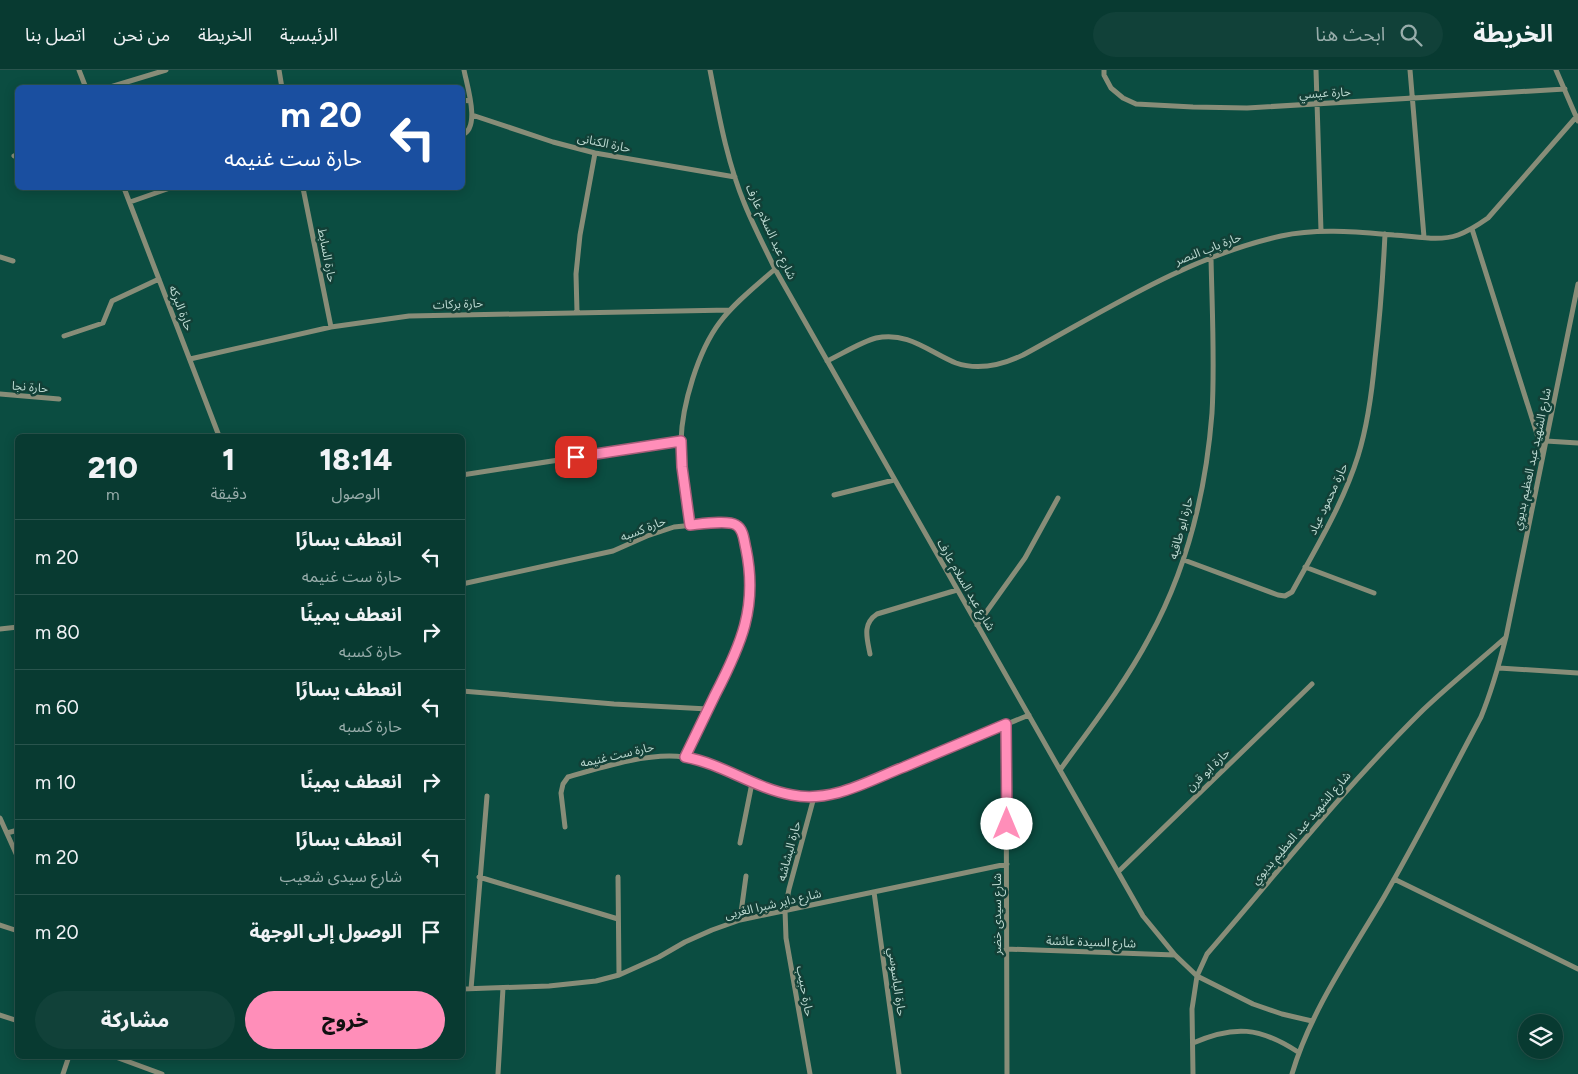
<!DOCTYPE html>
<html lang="ar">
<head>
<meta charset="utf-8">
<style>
  :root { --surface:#083a31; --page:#114139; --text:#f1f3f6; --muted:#98adab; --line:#29544d; --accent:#ff8eb9 }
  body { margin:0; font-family:Figtree,"Noto Sans Arabic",sans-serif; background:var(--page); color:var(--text); direction:rtl; height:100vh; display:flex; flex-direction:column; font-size:19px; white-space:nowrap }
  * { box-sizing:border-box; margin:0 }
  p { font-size:16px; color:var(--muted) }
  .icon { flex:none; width:28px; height:28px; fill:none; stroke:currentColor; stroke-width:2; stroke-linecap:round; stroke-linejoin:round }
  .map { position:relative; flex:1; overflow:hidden; direction:ltr }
  .panel { position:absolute; left:15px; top:364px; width:450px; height:625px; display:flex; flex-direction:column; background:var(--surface); border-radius:8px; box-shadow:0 2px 12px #0003,0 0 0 1px var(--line); direction:rtl }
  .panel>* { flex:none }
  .guide { position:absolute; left:15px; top:15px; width:450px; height:105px; border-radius:8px; box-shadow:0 2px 12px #0003,0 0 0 1px var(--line); direction:rtl; background:#1a4fa0; color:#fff; overflow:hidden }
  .buttons { position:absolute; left:1518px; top:944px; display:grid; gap:10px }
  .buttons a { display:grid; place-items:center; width:45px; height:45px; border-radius:50%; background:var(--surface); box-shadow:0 2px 12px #0003,0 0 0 1px var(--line); font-size:25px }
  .pin { position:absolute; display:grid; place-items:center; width:42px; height:42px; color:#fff; margin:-21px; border-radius:10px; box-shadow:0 2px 8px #0006 }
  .me { position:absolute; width:55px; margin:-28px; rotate:0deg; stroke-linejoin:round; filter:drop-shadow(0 0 4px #0008) }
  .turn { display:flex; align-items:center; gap:18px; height:105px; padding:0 20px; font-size:22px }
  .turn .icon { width:65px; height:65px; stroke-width:2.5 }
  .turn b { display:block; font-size:35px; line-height:42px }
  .eta { display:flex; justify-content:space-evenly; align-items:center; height:85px; text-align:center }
  .eta b { font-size:30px; font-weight:800; line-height:35px }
  .button { display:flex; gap:10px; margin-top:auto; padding:10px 20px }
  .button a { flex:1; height:58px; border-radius:30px; background:var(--accent); color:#111; font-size:20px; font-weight:800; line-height:58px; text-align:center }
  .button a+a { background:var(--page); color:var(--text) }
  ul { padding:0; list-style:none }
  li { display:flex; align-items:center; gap:15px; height:75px; padding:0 20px; border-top:1px solid var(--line) }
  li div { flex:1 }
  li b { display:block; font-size:19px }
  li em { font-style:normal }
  header { display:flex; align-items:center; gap:30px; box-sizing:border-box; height:70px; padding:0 25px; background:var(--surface); border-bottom:1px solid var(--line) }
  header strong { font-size:24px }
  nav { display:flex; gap:28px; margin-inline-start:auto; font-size:18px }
  .search { width:350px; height:45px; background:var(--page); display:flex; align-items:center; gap:12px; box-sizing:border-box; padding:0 18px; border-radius:28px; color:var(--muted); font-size:19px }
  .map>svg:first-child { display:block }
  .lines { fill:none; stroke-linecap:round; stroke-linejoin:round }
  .minor { stroke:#888d78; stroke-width:5 }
  .route-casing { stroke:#a65c78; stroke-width:12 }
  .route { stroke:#ff8eb9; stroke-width:9 }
  .labels { text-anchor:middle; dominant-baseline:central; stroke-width:5; stroke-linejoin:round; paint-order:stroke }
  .street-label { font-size:12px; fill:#bcd9d1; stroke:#124037 }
</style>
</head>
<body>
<header>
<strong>الخريطة</strong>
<div class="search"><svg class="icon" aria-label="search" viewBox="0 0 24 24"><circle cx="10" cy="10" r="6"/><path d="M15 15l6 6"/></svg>ابحث هنا</div>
<nav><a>الرئيسية</a><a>الخريطة</a><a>من نحن</a><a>اتصل بنا</a></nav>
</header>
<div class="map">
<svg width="1578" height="1004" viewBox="0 0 1578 1004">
  <rect width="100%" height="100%" fill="#0b4d41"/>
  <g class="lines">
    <path class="minor" d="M79,0l7,18
      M279,0l3,18
      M710,0c9,46 17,92 35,135 9,22 20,43 30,64l368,647 32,39 22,21 56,28 29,10 30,7
      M1104,0v5l7,13 12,10 13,6 57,3 54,1 318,-19
      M1316,0l5,161
      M1410,0l14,167
      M1556,0l22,51
      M107,18l59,-18
      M462,30l8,1
      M472,45l81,27 42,11 140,24
      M462,65c19,-7 5,-49 2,-65
      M14,86l4,-2
      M124,118l95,248
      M303,118l28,139
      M130,132l40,-14
      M1472,159l71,224
      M0,187l13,4
      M577,242l-1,-38 4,-39 15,-82
      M64,266l39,-13 9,-22 47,-22
      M190,289l141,-32 78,-11 321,-6
      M827,291c13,-6 36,-20 49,-23 32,-7 53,14 80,25 23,8 46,2 67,-8 83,-45 164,-98 258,-119 37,-8 76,-4 113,-1 21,1 44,7 64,0 11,-4 20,-10 30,-17l89,-102
      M0,324l59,5
      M1546,371l32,2
      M462,405l219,-34
      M834,425l60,-15
      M690,455c-4,-27 -10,-56 -9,-84 1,-36 17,-90 39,-119 15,-20 36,-36 55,-53
      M1184,490l94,35 7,1 7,-4c24,-44 51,-88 66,-136 10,-32 14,-64 17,-97 5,-42 8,-83 10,-125
      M1305,497l69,26
      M462,514l151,-33 34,-15 27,-9 30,-3h25l8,1 4,6 3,6 6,40v19l-6,37 -15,35 -44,89
      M462,534v13
      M977,555l48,-67 33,-60
      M0,559l18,-2
      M870,584c-3,-16 -8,-30 7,-40l80,-24
      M1499,598l79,5
      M462,621l152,13 94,5
      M1006,654l1,350
      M1060,700c31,-43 64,-85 89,-132 38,-69 57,-147 63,-225 3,-51 0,-104 -1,-156
      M0,748l18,40
      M565,757l-4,-34 2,-9 5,-7c34,-10 82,-25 116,-20 20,2 36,11 54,19 39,18 64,26 107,15l184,-76
      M7,763l11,-3
      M740,773l12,-60
      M1118,802l194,-188
      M479,807l139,42
      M618,807l1,98
      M1394,809l184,90
      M874,822l25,182
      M740,850l6,-44
      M0,855l18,6
      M1006,879l169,6
      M462,919l87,-3 47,-5 23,-6 40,-18 26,-15 27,-12 28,-10 267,-56
      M471,919l16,-193
      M0,945l18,6
      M1193,973c41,-18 67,-16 105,9
      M113,986l49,18
      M63,1004l6,-18
      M498,1004l5,-86
      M810,1004l-24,-136 -1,-28 4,-21 25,-92
      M1193,1004l-1,-65 5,-33 10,-22c71,-82 138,-167 216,-244 26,-25 55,-48 82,-72
      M1292,1004c18,-62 59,-121 92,-177 34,-59 65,-120 97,-180 11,-27 18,-52 25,-80l72,-353"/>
  </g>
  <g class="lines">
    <defs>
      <path id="route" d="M576,387l105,-16 1,26 8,58c11,-1 38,-5 46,0 8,4 8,17 10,24 12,58 -5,96 -31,146 -10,21 -20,41 -30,62 38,7 69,31 107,38 40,8 76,-14 112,-28 34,-14 68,-29 102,-43l1,100"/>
    </defs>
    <use href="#route" class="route-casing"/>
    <use href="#route" class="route"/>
  </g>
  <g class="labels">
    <g class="street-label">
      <text transform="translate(1325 23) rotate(-3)">حارة عيسي</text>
      <text transform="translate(604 73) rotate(12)">حارة الكنانى</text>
      <text transform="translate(771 162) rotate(65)">شارع عبد السلام عارف</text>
      <text transform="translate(1208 179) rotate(-21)">حارة باب النصر</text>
      <text transform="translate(327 185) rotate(79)">حارة السابط</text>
      <text transform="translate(458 234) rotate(-2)">حارة بركات</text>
      <text transform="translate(181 238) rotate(69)">حارة البركه</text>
      <text transform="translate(30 317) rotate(5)">حارة نجا</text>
      <text transform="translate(1532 389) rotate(-78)">شارع الشهيد عبد العظيم بديوي</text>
      <text transform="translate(1328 429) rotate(-65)">حارة محمود عياد</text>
      <text transform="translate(1181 458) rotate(-75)">حارة ابو طاقيه</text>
      <text transform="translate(643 459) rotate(-21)">حارة كسبه</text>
      <text transform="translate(966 515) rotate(60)">شارع عبد السلام عارف</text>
      <text transform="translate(617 685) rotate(-13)">حارة ست غنيمه</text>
      <text transform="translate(1208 700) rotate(-44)">حارة ابو قرن</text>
      <text transform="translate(1301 758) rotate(-49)">شارع الشهيد عبد العظيم بديوي</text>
      <text transform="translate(789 781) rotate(-75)">حارة البشاشه</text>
      <text transform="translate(773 834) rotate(-13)">شارع داير شبرا الغربى</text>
      <text transform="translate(997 844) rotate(-90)">شارع سيدى خضر</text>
      <text transform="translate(1091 872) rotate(2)">شارع السيدة عائشة</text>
      <text transform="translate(897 912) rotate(82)">حارة الباسوسي</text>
      <text transform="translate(805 921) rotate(80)">حارة حبيب</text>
    </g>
  </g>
</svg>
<div class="buttons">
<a><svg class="icon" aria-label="layers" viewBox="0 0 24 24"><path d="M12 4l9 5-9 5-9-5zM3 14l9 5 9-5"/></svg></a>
</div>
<div class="pin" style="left:576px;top:387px;background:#d93025"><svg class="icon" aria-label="arrive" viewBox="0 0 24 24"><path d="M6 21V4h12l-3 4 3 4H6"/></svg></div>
<svg class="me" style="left:1007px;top:754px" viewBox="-20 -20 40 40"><circle r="19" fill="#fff"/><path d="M0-13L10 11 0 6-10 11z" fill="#ff8eb9"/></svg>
<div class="guide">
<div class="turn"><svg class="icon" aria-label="left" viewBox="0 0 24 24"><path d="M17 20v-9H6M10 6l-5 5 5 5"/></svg><div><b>20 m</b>حارة ست غنيمه</div></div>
</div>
<section class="panel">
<div class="eta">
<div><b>18:14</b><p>الوصول</p></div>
<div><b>1</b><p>دقيقة</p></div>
<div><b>210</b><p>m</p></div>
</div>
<ul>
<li><svg class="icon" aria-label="left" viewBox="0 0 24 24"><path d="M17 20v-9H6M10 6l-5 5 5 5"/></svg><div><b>انعطف يسارًا</b><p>حارة ست غنيمه</p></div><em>20 m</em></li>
<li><svg class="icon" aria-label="right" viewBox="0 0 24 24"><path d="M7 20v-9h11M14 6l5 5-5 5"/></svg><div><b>انعطف يمينًا</b><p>حارة كسبه</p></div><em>80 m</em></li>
<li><svg class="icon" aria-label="left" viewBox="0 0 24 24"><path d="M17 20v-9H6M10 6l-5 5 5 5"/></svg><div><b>انعطف يسارًا</b><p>حارة كسبه</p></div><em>60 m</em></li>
<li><svg class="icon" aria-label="right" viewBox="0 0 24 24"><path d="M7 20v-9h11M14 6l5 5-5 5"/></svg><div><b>انعطف يمينًا</b></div><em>10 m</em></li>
<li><svg class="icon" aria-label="left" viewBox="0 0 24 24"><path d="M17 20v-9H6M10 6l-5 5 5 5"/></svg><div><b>انعطف يسارًا</b><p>شارع سيدى شعيب</p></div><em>20 m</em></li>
<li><svg class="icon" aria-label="arrive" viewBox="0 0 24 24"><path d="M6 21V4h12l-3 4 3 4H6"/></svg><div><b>الوصول إلى الوجهة</b></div><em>20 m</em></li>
</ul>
<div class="button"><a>خروج</a><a>مشاركة</a></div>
</section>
</div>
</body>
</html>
